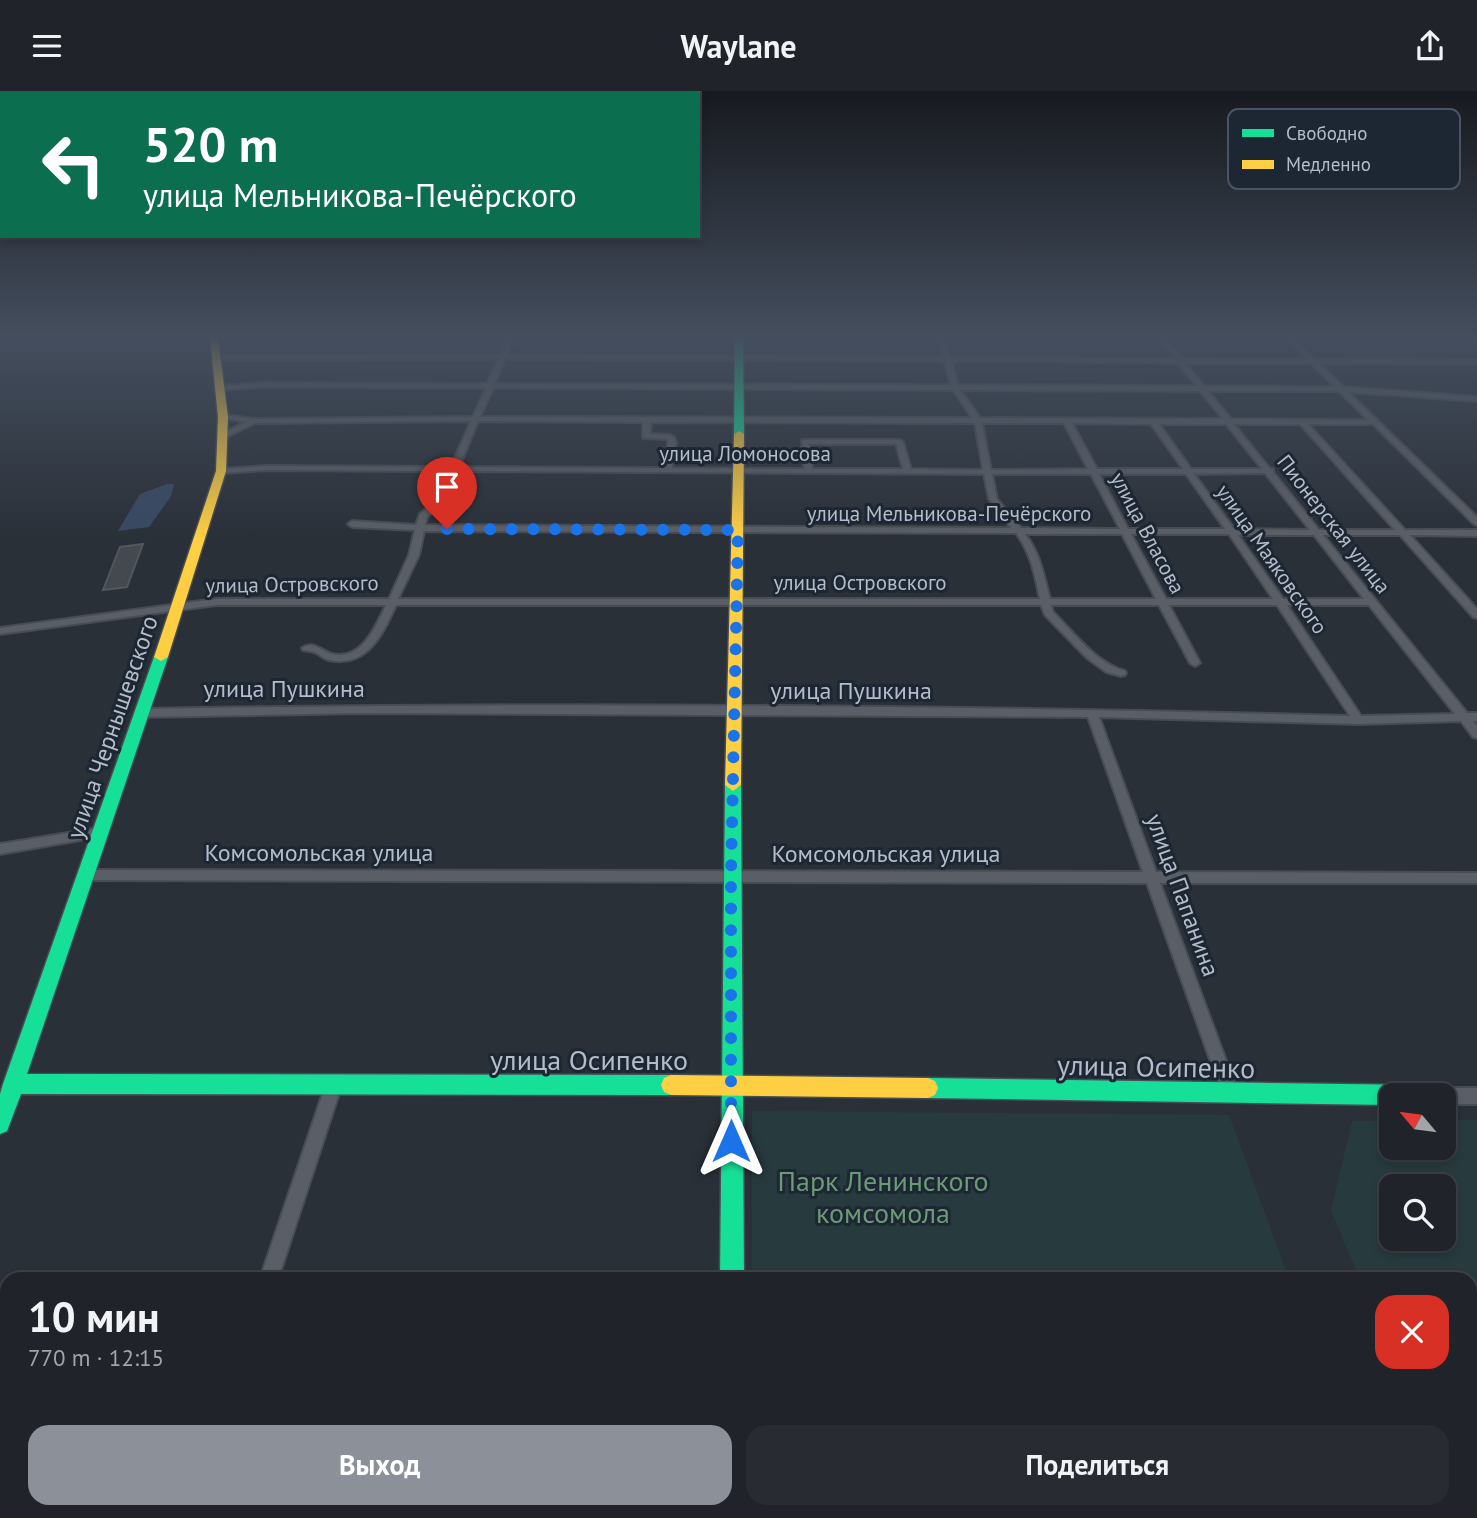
<!DOCTYPE html>
<html lang="ru">
<head>
<meta charset="utf-8">
<style>
  :root { --surface:#20242a; --page:#282c32; --text:#f1f3f6; --muted:#a2a4a8; --line:#3d4147; --accent:#8c9099 }
  body { margin:0; font-family:"PT Sans",sans-serif; background:var(--page); color:var(--text); height:100vh; display:flex; flex-direction:column; font-size:26px; white-space:nowrap }
  * { box-sizing:border-box; margin:0 }
  p { font-size:23px; color:var(--muted) }
  .icon { flex:none; width:38px; height:38px; fill:none; stroke:currentColor; stroke-width:2; stroke-linecap:round; stroke-linejoin:round }
  .map { position:relative; flex:1; overflow:hidden }
  .panel { position:absolute; left:0px; top:1181px; width:1477px; height:247px; display:flex; flex-direction:column; background:var(--surface); border-radius:21px 21px 0 0; box-shadow:0 4px 10px #0003,0 0 0 2px var(--line) }
  .panel>* { flex:none }
  .banner { position:absolute; left:0px; top:0px; width:700px; height:147px; box-shadow:0 4px 10px #0003,0 0 0 2px var(--line); background:#0b6e4f; color:#fff; overflow:hidden }
  .needle { width:46px; rotate:299deg }
  .buttons { position:absolute; left:1379px; top:992px; display:grid; gap:14px }
  .buttons a { display:grid; place-items:center; width:77px; height:77px; border-radius:14px; background:var(--surface); box-shadow:0 4px 10px #0003,0 0 0 2px var(--line); font-size:35px }
  .pin { position:absolute; display:grid; place-items:center; width:60px; height:60px; color:#fff; margin:-72px -30px; border-radius:50% 50% 50% 0; rotate:-45deg; box-shadow:0 0 7px #0007 }
  .pin .icon { rotate:45deg }
  .me { position:absolute; width:77px; margin:-38px; rotate:0deg; stroke-linejoin:round; filter:drop-shadow(0 0 5px #0008) }
  .turn { display:flex; align-items:center; gap:24px; height:147px; padding:0 28px; font-size:32px }
  .turn .icon { width:91px; height:91px; stroke-width:2.5 }
  .turn b { display:block; font-size:49px; line-height:60px }
  .round { display:grid; place-items:center; flex:none; width:74px; height:74px; border-radius:21px; background:var(--page) }
  .head { display:flex; align-items:center; justify-content:space-between; height:119px; padding:0 28px }
  h1 { font-size:42px; font-weight:800; line-height:52px }
  .button { display:flex; gap:14px; margin-top:auto; padding:14px 28px }
  .button a { flex:1; height:80px; border-radius:21px; background:var(--accent); color:#fff; font-size:28px; font-weight:800; line-height:80px; text-align:center }
  .button a+a { background:var(--page); color:var(--text) }
  header { display:flex; justify-content:space-between; align-items:center; height:91px; padding:0 28px; background:var(--surface); font-size:32px; font-weight:800 }
  .map>svg:first-child { display:block }
  .green { fill:#273a3e; fill-rule:evenodd }
  .water { fill:#384963 }
  .building { fill:#444950; stroke:#52575f; stroke-width:2 }
  .lines { fill:none; stroke-linecap:round; stroke-linejoin:round }
  .street-casing { stroke:#484c53; stroke-width:4 }
  .fast-casing { stroke:#484c53; stroke-width:3 }
  .slow-casing { stroke:#484c53; stroke-width:3 }
  .street { fill:#5a5e66; fill-rule:evenodd }
  .fast { fill:#16e098; fill-rule:evenodd }
  .slow { fill:#ffcf43; fill-rule:evenodd }
  .route { stroke:#1a73e8; stroke-width:12; stroke-dasharray:0 21.6 }
  .labels { text-anchor:middle; dominant-baseline:central; stroke-width:6; stroke-linejoin:round; paint-order:stroke }
  .far-street-label { font-size:21px; fill:#b4bcc9; stroke:#1d2633 }
  .street-label { font-size:24px; fill:#b4bcc9; stroke:#1d2633 }
  .near-street-label { font-size:28px; fill:#b4bcc9; stroke:#1d2633 }
  .near-park-label { font-size:28px; fill:#6b9a76; stroke:#1d2633 }
  .key { fill:#1d2633; stroke:#4a5360; stroke-width:2 }
  .key-label { font-size:19px; fill:#b4bcc9 }
</style>
</head>
<body>
<header><svg class="icon" aria-label="menu" viewBox="0 0 24 24"><path d="M4 6h16M4 12h16M4 18h16"/></svg>Waylane<svg class="icon" aria-label="share" viewBox="0 0 24 24"><path d="M12 15V3M7 8l5-5 5 5M5 13v7h14v-7"/></svg></header>
<div class="map">
<svg width="1477" height="1427" viewBox="0 0 1477 1427">
  <rect width="100%" height="100%" fill="#2a3038"/>
  <path class="green" d="M752,1020l477,4 60,164h-537z
    M1444,1029h33v398h-16l-3,-6h12v-233h-110l-29,-68 21,-90h39v27h53zM1391,1096h53v52h-53z
    M752,1421h622l2,6h-624z"/>
  <path class="water" d="M167,393h7l-3,12 -22,31 -31,4 22,-37z"/>
  <path class="building" d="M143,453l-16,43 -24,3 17,-43z"/>
  <g class="lines">
    <defs>
      <path id="street" d="M508,247h6l-7,17 436,2 -5,-19h6l6,19 225,1 -16,-20h6l17,20 125,1 -21,-21h7l21,21 163,1v4l-158,-1 24,24 134,10v4l-129,-9 129,125v8l-3,-1 -101,-100h-65l97,106h72v6l-67,-1 67,74v9l-4,-1 -73,-82h-77l144,178h10v8h-4l4,5v12l-4,-1 -12,-16 -103,3 -259,-7 57,155 321,1v10h-317l78,210 -2,5 -6,3 -6,-3 -2,-5 -75,-210 -1062,-3 -5,-1 -2,-4 2,-4 5,-1 1058,2 -55,-155 -729,-4 -218,4 -6,-4 6,-4c403,-7 806,-4 1209,7l-73,-111h-108l31,58 -5,3 -5,-3 -31,-58h-108l2,7c21,21 43,51 72,59l1,2 -1,2 -4,1 -15,-4 -19,-14 -42,-43 -4,-10h-645c-13,28 -28,63 -67,55 -6,-1 -9,-6 -15,-8 -3,-1 -7,-1 -11,-2l-1,-2c12,-8 19,3 30,6 30,7 44,-28 54,-49h-170l-216,29v-6l216,-29h173l20,-44 6,-25 -63,-3 -4,-3 4,-3 64,4 4,-11 15,-13 13,-30 -182,-1 -45,3 -4,-2 4,-2 45,-3 185,1 20,-46 -216,2 -31,15 -4,-2 1,-2 25,-12 -27,-5 4,-2 31,4 219,-2 13,-29 -223,-1 -42,3 -4,-2 4,-2 42,-3 224,1 11,-25 -282,1 -3,-2 3,-2 284,-1zM505,268l439,2 7,24 -457,-1zM951,270l227,2 19,23 -239,-1zM1185,272h126l24,24 -131,-1zM493,297l460,2 19,28 -492,-1zM960,299l240,1 23,28 -243,-1zM1208,300h131l29,29 -137,-1zM478,330l165,1v16l24,1 1,4 -4,25 -205,-1zM651,331l324,1 8,47 -72,-1 -8,-27 -4,-2h-97l2,29 -132,-1 4,-25 -2,-6 -4,-2 -20,-1zM982,332h82l24,46 -97,1zM1072,332l79,1 32,45h-86zM1159,333h67l36,45h-71zM1234,333h66l95,106h-76l-46,-58v-3h-3zM809,353h87l7,25h-91zM456,380l528,3 5,25 22,29 -586,-3 2,-8 16,-15zM1265,382l45,57 -76,-1 -40,-55zM992,383h99l29,55 -99,-1 -24,-29zM1099,383h87l39,55h-97zM424,440l592,2c15,20 19,42 24,66h-642l21,-44zM1025,443h97l34,65h-106c-6,-23 -10,-46 -25,-65zM1131,443h98l44,65h-107zM1238,444h76l50,64h-81zM1287,514h82l86,109 -94,2z
        M1471,247h6v4z
        M99,737l4,2 2,3 -2,3 -103,18v-10z
        M334,985l6,3 2,5 -64,195h-18l66,-195 2,-5z
        M1444,997h33v16h-33v-9h-8l2,-4z
        M186,1421h20l-1,6h-22z"/>
      <path id="fast" d="M735,247h8l1,96 -5,3 -5,-3z
        M161,562l7,4 -141,417 644,1 7,3 3,7 -3,7 -7,3 -650,-1 -14,37 -7,3v-40l3,-10 151,-427z
        M733,688l8,6 3,494h-24l5,-494z
        M928,987l488,7 7,3 3,7h-35v10l-463,-7 -7,-3 -3,-7 3,-7z"/>
      <path id="slow" d="M210,247h8l10,79 -2,54 -58,186 -7,4 -7,-4 62,-186 2,-54z
        M739,340l5,3 -3,351 -8,6 -8,-6 9,-351z
        M671,984l257,3 7,3 3,7 -3,7 -7,3 -257,-3 -7,-3 -3,-7 3,-7z
        M713,1421h26l1,6h-28z"/>
    </defs>
    <use href="#street" class="street-casing"/>
    <use href="#fast" class="fast-casing"/>
    <use href="#slow" class="slow-casing"/>
    <use href="#street" class="street"/>
    <use href="#fast" class="fast"/>
    <use href="#slow" class="slow"/>
  </g>
  <linearGradient id="sky" x2="0" y2="1"><stop stop-color="#171a1f"/><stop offset="0.55" stop-color="#444e5e"/><stop offset="1" stop-color="#444e5e" stop-opacity="0"/></linearGradient>
  <rect width="1477" height="447" fill="url(#sky)"/>
  <g class="lines">
    <path class="route" d="M447,438l291,1 -7,345v266"/>
  </g>
  <g class="labels">
    <g class="far-street-label">
      <text x="745" y="362">улица Ломоносова</text>
      <text x="949" y="422">улица Мельникова-Печёрского</text>
      <text transform="translate(1334 433) rotate(52)">Пионерская улица</text>
      <text transform="translate(1148 442) rotate(62)">улица Власова</text>
      <text transform="translate(1272 468) rotate(55)">улица Маяковского</text>
      <text x="860" y="491">улица Островского</text>
      <text transform="translate(292 493) rotate(-1)">улица Островского</text>
    </g>
    <g class="street-label">
      <text x="284" y="597">улица Пушкина</text>
      <text x="851" y="599">улица Пушкина</text>
      <text transform="translate(112 636) rotate(-71)">улица Чернышевского</text>
      <text x="319" y="761">Комсомольская улица</text>
      <text x="886" y="762">Комсомольская улица</text>
      <text transform="translate(1183 804) rotate(70)">улица Папанина</text>
    </g>
    <g class="near-street-label">
      <text x="589" y="968">улица Осипенко</text>
      <text transform="translate(1156 975) rotate(1)">улица Осипенко</text>
    </g>
    <g class="near-park-label">
      <text x="883" y="1089">Парк Ленинского<tspan x="883" dy="32">комсомола</tspan></text>
    </g>
  </g>
  <rect x="1228" y="18" width="232" height="80" rx="10" class="key"/>
  <rect x="1242" y="38" width="32" height="8" fill="#16e098"/>
  <rect x="1242" y="69" width="32" height="9" fill="#ffcf43"/>
  <g class="key-label">
    <text x="1286" y="49">Свободно</text>
    <text x="1286" y="80">Медленно</text>
  </g>
</svg>
<div class="buttons">
<a><svg class="needle" viewBox="-14 -14 28 28"><path d="M0-13l5 13h-10z" fill="#e53935"/><path d="M0 13l5-13h-10z" fill="#a2a4a8"/></svg></a>
<a><svg class="icon" aria-label="search" viewBox="0 0 24 24"><circle cx="10" cy="10" r="6"/><path d="M15 15l6 6"/></svg></a>
</div>
<div class="pin" style="left:447px;top:438px;background:#d93025"><svg class="icon" aria-label="arrive" viewBox="0 0 24 24"><path d="M6 21V4h12l-3 4 3 4H6"/></svg></div>
<svg class="me" style="left:731px;top:1050px" viewBox="-20 -20 40 40"><path d="M0-17L14 15 0 8-14 15z" fill="#1a73e8" stroke="#fff" stroke-width="4"/></svg>
<div class="banner">
<div class="turn"><svg class="icon" aria-label="left" viewBox="0 0 24 24"><path d="M17 20v-9H6M10 6l-5 5 5 5"/></svg><div><b>520 m</b>улица Мельникова-Печёрского</div></div>
</div>
<section class="panel">
<div class="head"><div><h1>10 мин</h1><p>770 m · 12:15</p></div><a class="round" style="background:#d93025;color:#fff"><svg class="icon" aria-label="close" viewBox="0 0 24 24"><path d="M6 6l12 12M18 6L6 18"/></svg></a></div>
<div class="button"><a>Выход</a><a>Поделиться</a></div>
</section>
</div>
</body>
</html>
